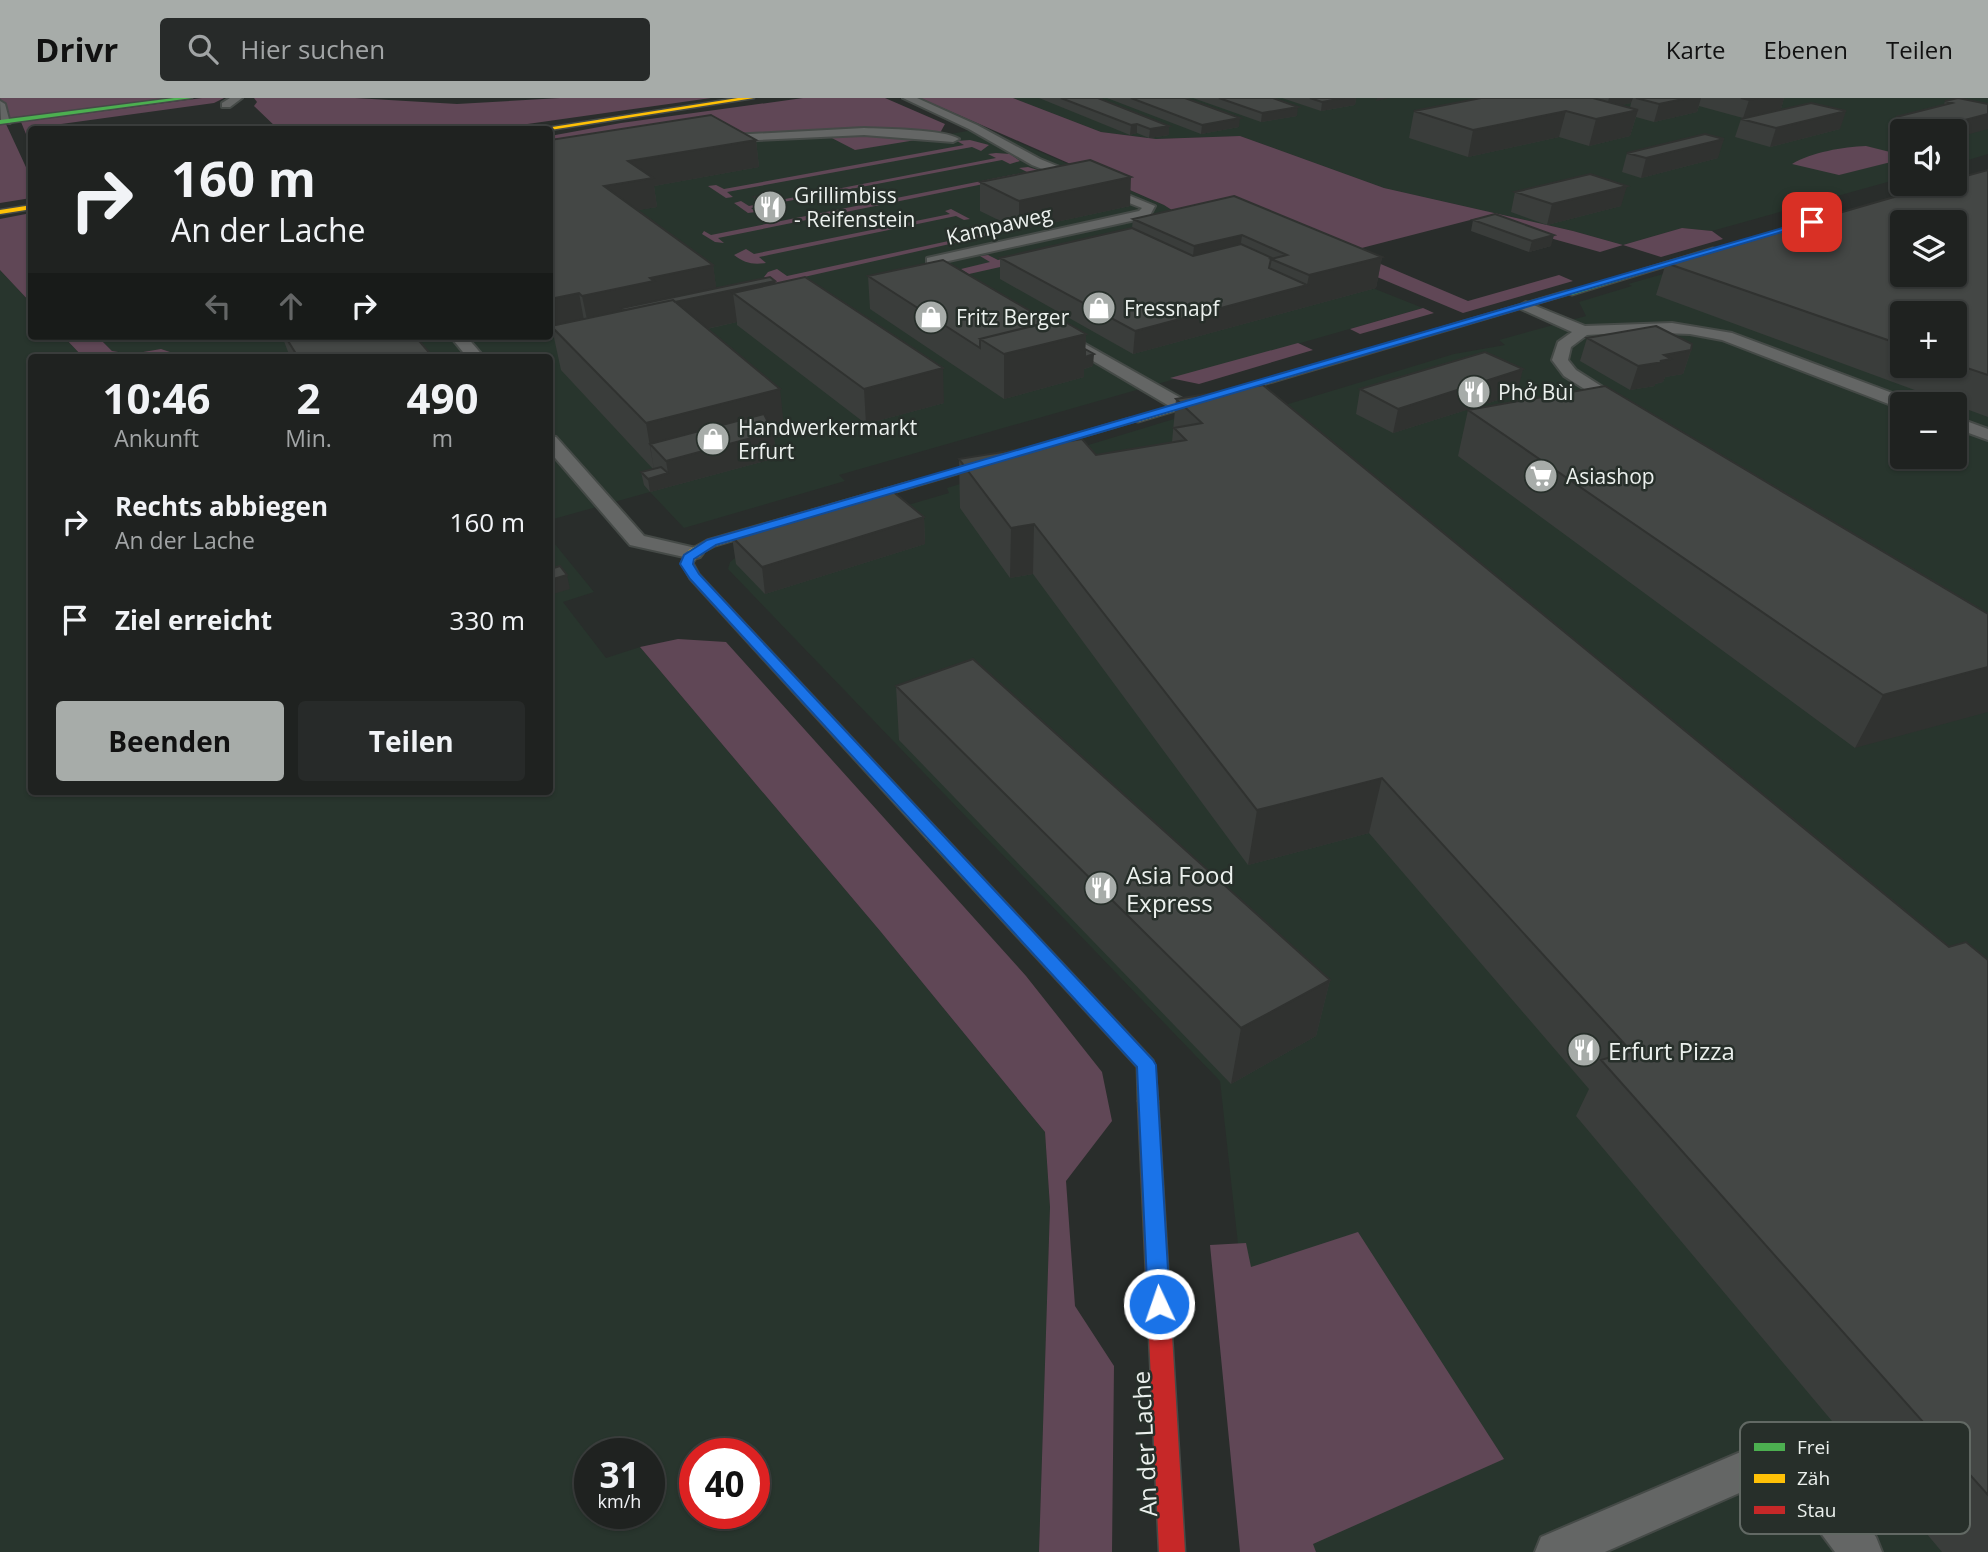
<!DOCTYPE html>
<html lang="de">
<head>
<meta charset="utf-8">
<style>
  :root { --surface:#1f2220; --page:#272a29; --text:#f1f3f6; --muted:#a1a4a5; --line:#3c3f3e; --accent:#a7aca9 }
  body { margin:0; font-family:"Open Sans",sans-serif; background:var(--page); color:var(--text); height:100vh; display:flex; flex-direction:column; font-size:26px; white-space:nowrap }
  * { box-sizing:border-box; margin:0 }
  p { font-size:23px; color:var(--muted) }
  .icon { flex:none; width:38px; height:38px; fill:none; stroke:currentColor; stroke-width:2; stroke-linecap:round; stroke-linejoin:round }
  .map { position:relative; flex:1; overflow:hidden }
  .side { position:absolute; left:28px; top:256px; width:525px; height:441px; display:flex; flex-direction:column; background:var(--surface); border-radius:7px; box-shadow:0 2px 5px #0004,0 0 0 2px var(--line) }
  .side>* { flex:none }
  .hud { position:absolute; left:28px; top:28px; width:525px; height:214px; border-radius:7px; box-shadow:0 2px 5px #0004,0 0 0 2px var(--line); background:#1f2220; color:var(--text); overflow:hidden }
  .buttons { position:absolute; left:1890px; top:21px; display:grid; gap:14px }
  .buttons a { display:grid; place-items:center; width:77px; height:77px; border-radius:7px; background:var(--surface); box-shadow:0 2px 5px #0004,0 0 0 2px var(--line); font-size:35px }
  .speed { position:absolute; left:574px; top:1340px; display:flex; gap:14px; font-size:35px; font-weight:700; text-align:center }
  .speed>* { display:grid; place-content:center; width:91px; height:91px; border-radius:50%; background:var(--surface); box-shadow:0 2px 5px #0004,0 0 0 2px var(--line); line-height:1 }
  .speed small { font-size:18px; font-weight:400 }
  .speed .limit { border:10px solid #d22; background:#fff; color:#111 }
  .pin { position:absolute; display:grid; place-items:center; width:60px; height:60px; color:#fff; margin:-30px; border-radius:14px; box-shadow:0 4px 10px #0006 }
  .me { position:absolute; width:77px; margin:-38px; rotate:357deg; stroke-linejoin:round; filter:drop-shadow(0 0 5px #0008) }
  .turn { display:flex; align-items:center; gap:24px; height:147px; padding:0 28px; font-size:32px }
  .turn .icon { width:91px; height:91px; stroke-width:2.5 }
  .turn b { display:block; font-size:49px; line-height:60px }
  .lanes { display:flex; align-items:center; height:66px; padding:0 28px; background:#0003; justify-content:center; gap:35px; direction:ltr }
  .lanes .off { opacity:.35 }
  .eta { display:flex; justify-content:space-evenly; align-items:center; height:119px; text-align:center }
  .eta b { font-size:42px; font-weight:700; line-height:49px }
  .primary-button { display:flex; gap:14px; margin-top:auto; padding:14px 28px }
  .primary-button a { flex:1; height:80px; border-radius:7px; background:var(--accent); color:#111; font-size:28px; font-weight:700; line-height:80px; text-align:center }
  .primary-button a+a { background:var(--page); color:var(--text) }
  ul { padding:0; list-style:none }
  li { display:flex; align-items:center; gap:21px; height:98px; padding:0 28px }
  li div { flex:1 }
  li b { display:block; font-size:26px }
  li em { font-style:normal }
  header { display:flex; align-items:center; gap:42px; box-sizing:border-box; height:98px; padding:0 35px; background:var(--accent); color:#111 }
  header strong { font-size:33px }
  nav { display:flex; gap:38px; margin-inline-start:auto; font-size:24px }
  .search { width:490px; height:63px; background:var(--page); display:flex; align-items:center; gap:18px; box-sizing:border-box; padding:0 24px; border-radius:7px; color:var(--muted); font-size:26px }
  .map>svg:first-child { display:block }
  .built { fill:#28352d; fill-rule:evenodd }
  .green { fill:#604756 }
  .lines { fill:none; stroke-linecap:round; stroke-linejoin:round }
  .lane-casing { stroke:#454a47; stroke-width:4 }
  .fast-casing { stroke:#454a47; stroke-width:3 }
  .slow-casing { stroke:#454a47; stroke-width:3 }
  .jam-casing { stroke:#454a47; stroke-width:3 }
  .lane { fill:#646665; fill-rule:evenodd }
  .fast { fill:#4caf50; fill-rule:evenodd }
  .slow { fill:#ffc107; fill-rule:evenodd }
  .jam { fill:#c62828; fill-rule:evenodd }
  .wall { fill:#3a3d3b; fill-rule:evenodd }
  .shaded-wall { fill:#303230 }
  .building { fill:#444745; stroke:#303230; stroke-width:2; fill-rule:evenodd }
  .route { fill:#1a73e8; stroke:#114b97; stroke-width:2 }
  .labels { text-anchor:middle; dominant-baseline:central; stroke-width:5; stroke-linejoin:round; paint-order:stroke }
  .far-poi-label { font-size:21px; fill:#ebf0ed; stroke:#272f2a; text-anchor:start }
  .far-street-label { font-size:21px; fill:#ebf0ed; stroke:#272f2a }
  .poi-label { font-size:24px; fill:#ebf0ed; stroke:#272f2a; text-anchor:start }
  .street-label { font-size:24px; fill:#ebf0ed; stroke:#272f2a }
  .key { fill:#272f2a; stroke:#626964; stroke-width:2 }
  .key-label { font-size:19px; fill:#ebf0ed }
</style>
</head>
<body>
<header>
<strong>Drivr</strong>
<div class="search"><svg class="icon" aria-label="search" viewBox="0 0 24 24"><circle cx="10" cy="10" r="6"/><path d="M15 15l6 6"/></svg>Hier suchen</div>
<nav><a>Karte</a><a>Ebenen</a><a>Teilen</a></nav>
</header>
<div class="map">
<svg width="1988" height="1454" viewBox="0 0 1988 1454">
  <rect width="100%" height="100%" fill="#292d2b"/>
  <path class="built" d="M1013,0h975v56l-33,10v-33h-53v47l-190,53 -30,-3 -59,17 -50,-14 -189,-43 -144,-52 -84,3 -55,-7z
    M984,30l180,77 259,103 -584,167 6,6 -161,47 -34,-36 -100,28v-163h-365l-24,-8 -30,5 -19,-3 -15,-15h453v-168l165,-26 111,-7 96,4z
    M1988,84v1370h-716l-52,-471 -492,-512 2,-7 10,-8 209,-61 -2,-5 273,-83h65l169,-51 51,-9 -6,-5 87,-24 -7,-14 53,-16 -4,-2zM1902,124h53v53h-53zM1902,215h53v53h-53zM1902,306h53v53h-53z
    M0,172l31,33 1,33h31l20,21h-51v434h518v-253l44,54 -31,10 43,56 34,-11 241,285 164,200 5,75 -11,345h-1039zM590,1356h59v60h-59zM695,1356h59v60h-59z"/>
  <path class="green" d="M0,0h168l-163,21z
    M202,0h22l-10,5 -160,22 1,4 -23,1 -1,16 -10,-24z
    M254,0h101l102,6 103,-6h151l-218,31h-215l-24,-23 3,-4z
    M803,0h82l60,26 -5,9 -28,-3 -85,1 -277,32v-27l71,-13z
    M920,0h93l88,34 55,7 84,-3 144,52 189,43 50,14 59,-17 30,3 11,8 -62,18 -38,-12 -23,7 -122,-34 -128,33 118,50 91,-26 14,6 -110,32 -179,-75 -69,-19 -246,55 -8,-5 29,-7 -10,-6 8,-1 10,5 164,-37 13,-11 -11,-7z
    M6,26l25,54v20l-31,5v-78z
    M888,36l34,5 -67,11 -29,-15z
    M970,42l19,5 -8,6 -9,-4 -245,45 6,5 -7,1 -18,-12 8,-1 8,4 240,-44 -7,-4z
    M1866,48l32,8 1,6 -60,15 -47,-11c20,-12 51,-17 74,-18z
    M996,55l14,1 10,7 -10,3 -8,-4 -251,48 5,4 -8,1 -14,-10 7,-2 8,5 247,-48 -8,-4z
    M1028,69l23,7h-18l-315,64 6,5 -9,-1 -13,-8 2,-3 7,4 316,-63 -8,-4z
    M951,111l19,10 -6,1 -8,-4 -197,41 7,6c-14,2 -21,0 -32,-8l12,-6 8,5 196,-40 -5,-3z
    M31,115h1l-1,90 -31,-33v-51z
    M990,134l4,2 -221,50 -9,-7 4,-5 9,-3 10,7z
    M1423,210l11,5 -74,21 -10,-5z
    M63,238h34l15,15 19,3 30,-5 24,8h-102z
    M1298,245l15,7 -114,34 -29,-6z
    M678,541l48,3 300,334 76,96 10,49 -46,60 9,125 39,60 -2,186h-73l11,-345 -5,-75 -164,-200 -241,-285z
    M1358,1134l146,227 -191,85 3,8h-76l-30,-307 36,-2 5,24z"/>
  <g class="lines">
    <defs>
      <path id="lane" d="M230,0h12l-12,9h-8v-4z
        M903,0h14l60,27 63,34 115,47 -6,11 -205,45 28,19 -2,3h-10l-33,-20v-6l212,-47 3,-3 -110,-43 -63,-36z
        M0,3l5,3 5,19 -9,-2z
        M864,30c21,1 80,1 95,11l-6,3 -89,-7 -150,7 -6,-3 6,-3z
        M1526,204l59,24 87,-3 60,10 179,67 3,4h-12v4h-3l-177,-68 -32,-6 -53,-2 -50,3 -16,12 -3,13 8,10 58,37 -9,5 -6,-1 -55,-35 -12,-16 6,-18 14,-10 -51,-23 -2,-3z
        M1062,233l126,71 3,4 -9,5 -6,-1 -120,-71 -2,-3z
        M450,238h16l18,21h-17z
        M1955,319l33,12v11l-33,-12z
        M550,338l6,1 88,99 56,13 3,4 -3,4 -7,2 -63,-14 -80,-93z
        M1785,1335l14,6 77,98 6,15h-47l-57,-76 -173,76h-70l6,-15z"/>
      <path id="fast" d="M174,0h18l-192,26v-4z
        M1713,150l7,2 -148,45 -7,-2z
        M933,732l6,1 214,229 2,5 3,36 -3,6 -7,2 -7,-2 -3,-6 -1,-34 -210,-228 -2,-4z"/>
      <path id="slow" d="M738,0h16l-204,32h-17z
        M32,107v4l-32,5v-4z
        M1566,193l7,2 -435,129 -9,-2z
        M909,384l6,3 -2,2 -198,59 -17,9 -5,8 6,11 240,257 2,4 -8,5 -6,-1 -237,-260 -9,-16 8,-13 18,-10z"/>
      <path id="jam" d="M1130,320l9,2 -226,67 -10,-2z
        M1148,995l7,2 3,6 27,451h-26l-21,-451 3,-6z"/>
    </defs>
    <use href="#lane" class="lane-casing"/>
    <use href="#fast" class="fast-casing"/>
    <use href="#slow" class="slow-casing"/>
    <use href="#jam" class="jam-casing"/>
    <use href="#lane" class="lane"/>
    <use href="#fast" class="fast"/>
    <use href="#slow" class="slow"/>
    <use href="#jam" class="jam"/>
  </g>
  <path class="wall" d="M1039,0h59l71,28v9l-20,3 -12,-5 -7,2z
    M1107,0h78l54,29 -38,7z
    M1193,0h80l24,18 -36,6z
    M1282,0h74l-1,7 -34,6z
    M1481,0h303l-3,11 -38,9 -44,-12 -2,6 -43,10 -18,-5 -6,19 -41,10 -30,-9 -91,20 -59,-19 5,-27zM1631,5l-1,5 -9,-3z
    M1958,0l-3,33h-53v7l-13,-3 7,-18 48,-12 1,-4z
    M1741,21l99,10 -70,18 -35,-10z
    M550,42h206l3,27 -105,19 3,21 -20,3 76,55 3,23 59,-7 1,2 168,120 -78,21 -129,-99v-3l-30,7 78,106 -11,3 2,20 -126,34 -6,-7 -3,-13 12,-3 -92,-99 -8,-37 -3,1z
    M1627,55l91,5 -77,20 -19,-6z
    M1988,72v247l-332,-122 10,-32zM1902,215h53v53h-53z
    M980,84l150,24 -111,24 -39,-19z
    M1515,94l106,14 -74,19 -36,-13z
    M754,99h27l1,10 -20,4 -6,-4z
    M1133,121l249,38 -6,31 -243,66 -133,-75v-21l132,-30z
    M1473,122l78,26 -22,6 -58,-21z
    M868,178l181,46 37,12 -1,15 8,17 -9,3v8l-80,22 -134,-90z
    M282,238h133l18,21h-143z
    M1587,240l104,12 -8,24 -18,3 -2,5 -8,2v2l-25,4 -50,-29z
    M1360,291l157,5 -124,39 -37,-19z
    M1176,301l773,548 39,13v592h-46l-366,-436 13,-27 -220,-256 -121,32 -215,-291 -23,4 -50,-70 -1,-49 137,-4 76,-13z
    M1468,312l520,204 -133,134 -397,-292z
    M924,419l1,27 -160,50 -29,-30 -4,-27z
    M896,588l434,294 -14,56 -85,48 -332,-344z"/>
  <path class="shaded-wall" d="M1344,0h12l-1,7 -34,6 1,-9z
    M1377,0h12l-13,3z
    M1609,0h24l-2,5 -25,6z
    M1688,0h13l-4,14 -43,10 5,-18z
    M1758,0h26l-3,11 -38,9 6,-18z
    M1298,9l-1,9 -36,6 1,-9z
    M1638,12l-8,26 -41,10 7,-27z
    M1566,13l-7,26 -91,20 5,-27z
    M1846,13l-6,18 -70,18 6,-19z
    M1988,16v15l-33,9v-7h-19l2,-4z
    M1240,20l-1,9 -38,7 1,-9z
    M1137,26v9l-7,2 1,-10z
    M1169,28v9l-20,3 1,-9z
    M1724,41l-6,19 -77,20 5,-20z
    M756,42l3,27 -105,19 3,21 -48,8 -5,-29 24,-25z
    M1131,79l-1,29 -111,24v-29z
    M1627,88l-6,20 -74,19 5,-21z
    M781,99l1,10 -20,4 -1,-10z
    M1242,137l-4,31 -47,11 3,-31z
    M1554,137l-3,11 -22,6 3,-11z
    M1382,159l-6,31 -243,66 2,-23 172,-46 2,-10z
    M713,167l4,28 58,-12 4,32 -46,-20 4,29 -104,23 -6,-33 -5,-4 3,13 -36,8 -7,-33 68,-18z
    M579,195l6,33h-34l2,7 -3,1v-35z
    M1086,236l-1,23 9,-3 -1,12 -9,3v8l-80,22v-45z
    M143,238h17l-15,3z
    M515,238h23l-21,5z
    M1691,252l-8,24 -18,3 -2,5 -8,2v2l-25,4 8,-24 26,-11z
    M943,270l1,35 -78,21 -2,-35z
    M1523,271l-6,25 -124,39 5,-24z
    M780,291l5,46 -11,3 2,20 -126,34 -2,-13 20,-6 -2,-12 -16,-17 4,26 -8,-47z
    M924,419l1,27 -160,50 -3,-27z
    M1034,426l-1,50 -23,4 1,-50z
    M567,477l3,14 -20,6v-15z
    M1988,569v45l-133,36 28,-53z
    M1382,680l-13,55 -121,32 9,-55z
    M1330,882l-14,56 -85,48 10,-56z"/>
  <path class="building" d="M1061,0h37l71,28 -19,3 -13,-5 -6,1z
    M1131,0h54l55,20 -38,7z
    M1219,0h54l25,9 -36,6z
    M1310,0h34l-22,4z
    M1481,0h112l45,12 -42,9 -30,-8 -93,19 -59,-19z
    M1636,0h52l-29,6z
    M1741,0h17l-9,2z
    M1958,0l30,6v10l-50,13 -42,-10 56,-14 -7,-2z
    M1811,5l35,8 -70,17 -35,-9z
    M711,17l45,25 -128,21 25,17 -49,8 109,79 -63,13 4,3 -72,15 -3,-3 -29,6v-159z
    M1705,36l19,5 -78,19 -19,-5z
    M1090,62l41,17 -112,24 -39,-19z
    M1988,72v205l-33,-11v-51h-53v32l-236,-82 273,-79h16v-5zM1902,124h53v53h-53z
    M1590,76l37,12 -75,18 -37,-12z
    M774,95l7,4 -20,4 -7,-4z
    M1234,98l148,61 -73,18 -38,-16 16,-4 -45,-20 -48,11 -61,-27z
    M1495,116l59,21 -22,6 -59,-21z
    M1132,130l61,28 48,-12 31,14 -1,1 -2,9 38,17 -172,46 -135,-73z
    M943,162l106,62 -69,17v9l-112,-72z
    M770,179l5,4 -100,21 -2,-2 -48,10 -3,-2z
    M805,179l138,91 -79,21 -131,-96z
    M673,202l107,89 -134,34 -95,-97z
    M1060,221l26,15 -82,20 -24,-15z
    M1656,228l36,18 -1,6 -27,5 7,4 -11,2 3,1 -25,4 -51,-28z
    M285,238h130l18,21h-135z
    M1085,251l9,5 -9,3z
    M1485,254l38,17 -125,40 -38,-20z
    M1263,287l686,562 17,-5 22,18v535l-387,-435 30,-9 -249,-273 -125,32 -223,-286 -23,4 -52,-69 123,-20 14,16 90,-15 -12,-12 28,-5 -26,-24z
    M1605,288l383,228v53l-105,28 -415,-285z
    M764,316l9,18 -107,29 -16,-17z
    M661,369l7,6 -20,6 -7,-7z
    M891,392l33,27 -162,50 -30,-30z
    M560,468l7,9 -17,5v-11z
    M973,561l357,321 -89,48 -345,-342z"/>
  <path class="route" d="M1810,122l6,2 -1100,323 -22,14 -1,5 6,10 454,486 3,5 14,239 -3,7 -8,3 -8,-3 -3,-7 -11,-237 -447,-488 -10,-15 4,-9 23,-15z"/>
  <defs>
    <symbol id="restaurant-disc" viewBox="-11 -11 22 22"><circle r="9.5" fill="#a7aca9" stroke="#272f2a"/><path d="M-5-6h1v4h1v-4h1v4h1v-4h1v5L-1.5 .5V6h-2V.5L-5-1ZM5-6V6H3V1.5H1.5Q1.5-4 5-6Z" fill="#fff"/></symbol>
    <symbol id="shop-disc" viewBox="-11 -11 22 22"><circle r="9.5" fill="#a7aca9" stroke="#272f2a"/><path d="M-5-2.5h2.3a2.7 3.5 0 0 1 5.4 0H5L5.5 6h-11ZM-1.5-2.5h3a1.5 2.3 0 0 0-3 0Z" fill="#fff"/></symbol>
    <symbol id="supermarket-disc" viewBox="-11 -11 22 22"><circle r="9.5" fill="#a7aca9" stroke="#272f2a"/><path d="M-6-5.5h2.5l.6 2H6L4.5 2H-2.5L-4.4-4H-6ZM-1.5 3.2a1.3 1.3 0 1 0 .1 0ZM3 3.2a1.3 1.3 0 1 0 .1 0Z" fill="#fff"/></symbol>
  </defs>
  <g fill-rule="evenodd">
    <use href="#restaurant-disc" x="751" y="90" width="38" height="38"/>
    <use href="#shop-disc" x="1080" y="191" width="38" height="38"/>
    <use href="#shop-disc" x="912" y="200" width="38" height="38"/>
    <use href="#restaurant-disc" x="1455" y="275" width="38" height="38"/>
    <use href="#shop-disc" x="694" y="322" width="38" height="38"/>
    <use href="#supermarket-disc" x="1522" y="359" width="38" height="38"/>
    <use href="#restaurant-disc" x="1082" y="771" width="38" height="38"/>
    <use href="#restaurant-disc" x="1565" y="933" width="38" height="38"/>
  </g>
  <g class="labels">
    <g class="far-poi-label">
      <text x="794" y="97">Grillimbiss<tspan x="794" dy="24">- Reifenstein</tspan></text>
      <text x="1124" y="210">Fressnapf</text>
      <text x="956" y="219">Fritz Berger</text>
      <text x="1498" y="294">Phở Bùi</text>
      <text x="738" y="329">Handwerkermarkt<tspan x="738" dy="24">Erfurt</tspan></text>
      <text x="1566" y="378">Asiashop</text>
    </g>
    <g class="far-street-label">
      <text transform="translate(999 127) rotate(-13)">Kampaweg</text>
    </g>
    <g class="poi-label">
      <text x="1126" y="776">Asia Food<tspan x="1126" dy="28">Express</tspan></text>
      <text x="1608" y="952">Erfurt Pizza</text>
    </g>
    <g class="street-label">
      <text transform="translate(1144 1346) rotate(-93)">An der Lache</text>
    </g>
  </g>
  <rect x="1740" y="1324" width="230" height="112" rx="10" class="key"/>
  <rect x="1754" y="1345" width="31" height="8" fill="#4caf50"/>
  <rect x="1754" y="1376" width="31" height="9" fill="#ffc107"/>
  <rect x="1754" y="1408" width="31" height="8" fill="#c62828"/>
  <g class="key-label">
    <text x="1797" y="1356">Frei</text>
    <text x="1797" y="1387">Zäh</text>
    <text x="1797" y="1419">Stau</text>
  </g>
</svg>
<div class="buttons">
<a><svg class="icon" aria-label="sound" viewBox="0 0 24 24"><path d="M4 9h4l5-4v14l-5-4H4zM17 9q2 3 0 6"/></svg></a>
<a><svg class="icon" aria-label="layers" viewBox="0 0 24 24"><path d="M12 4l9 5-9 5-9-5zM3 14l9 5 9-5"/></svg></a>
<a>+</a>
<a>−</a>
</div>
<div class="speed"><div>31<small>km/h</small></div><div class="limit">40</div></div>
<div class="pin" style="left:1812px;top:124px;background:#d93025"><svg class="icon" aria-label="arrive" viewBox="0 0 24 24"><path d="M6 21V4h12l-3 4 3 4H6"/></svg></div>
<svg class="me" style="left:1159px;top:1206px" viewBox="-20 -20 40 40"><circle r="17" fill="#1a73e8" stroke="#fff" stroke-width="3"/><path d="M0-11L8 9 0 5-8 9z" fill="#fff"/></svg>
<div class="hud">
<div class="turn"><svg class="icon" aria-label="right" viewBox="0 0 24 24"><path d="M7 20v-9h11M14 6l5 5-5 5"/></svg><div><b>160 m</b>An der Lache</div></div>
<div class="lanes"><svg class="icon off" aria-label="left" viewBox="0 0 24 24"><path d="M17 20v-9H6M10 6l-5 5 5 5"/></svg><svg class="icon off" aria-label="ahead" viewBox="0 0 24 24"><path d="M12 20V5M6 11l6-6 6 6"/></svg><svg class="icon" aria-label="right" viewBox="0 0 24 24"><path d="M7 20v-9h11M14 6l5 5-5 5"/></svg></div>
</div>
<section class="side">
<div class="eta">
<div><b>10:46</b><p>Ankunft</p></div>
<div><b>2</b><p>Min.</p></div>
<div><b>490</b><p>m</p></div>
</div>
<ul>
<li><svg class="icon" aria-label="right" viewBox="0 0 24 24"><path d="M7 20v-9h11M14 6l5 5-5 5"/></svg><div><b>Rechts abbiegen</b><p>An der Lache</p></div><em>160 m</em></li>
<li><svg class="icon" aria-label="arrive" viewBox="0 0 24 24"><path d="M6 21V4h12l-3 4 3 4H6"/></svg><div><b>Ziel erreicht</b></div><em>330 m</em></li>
</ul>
<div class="primary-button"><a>Beenden</a><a>Teilen</a></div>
</section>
</div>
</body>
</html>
